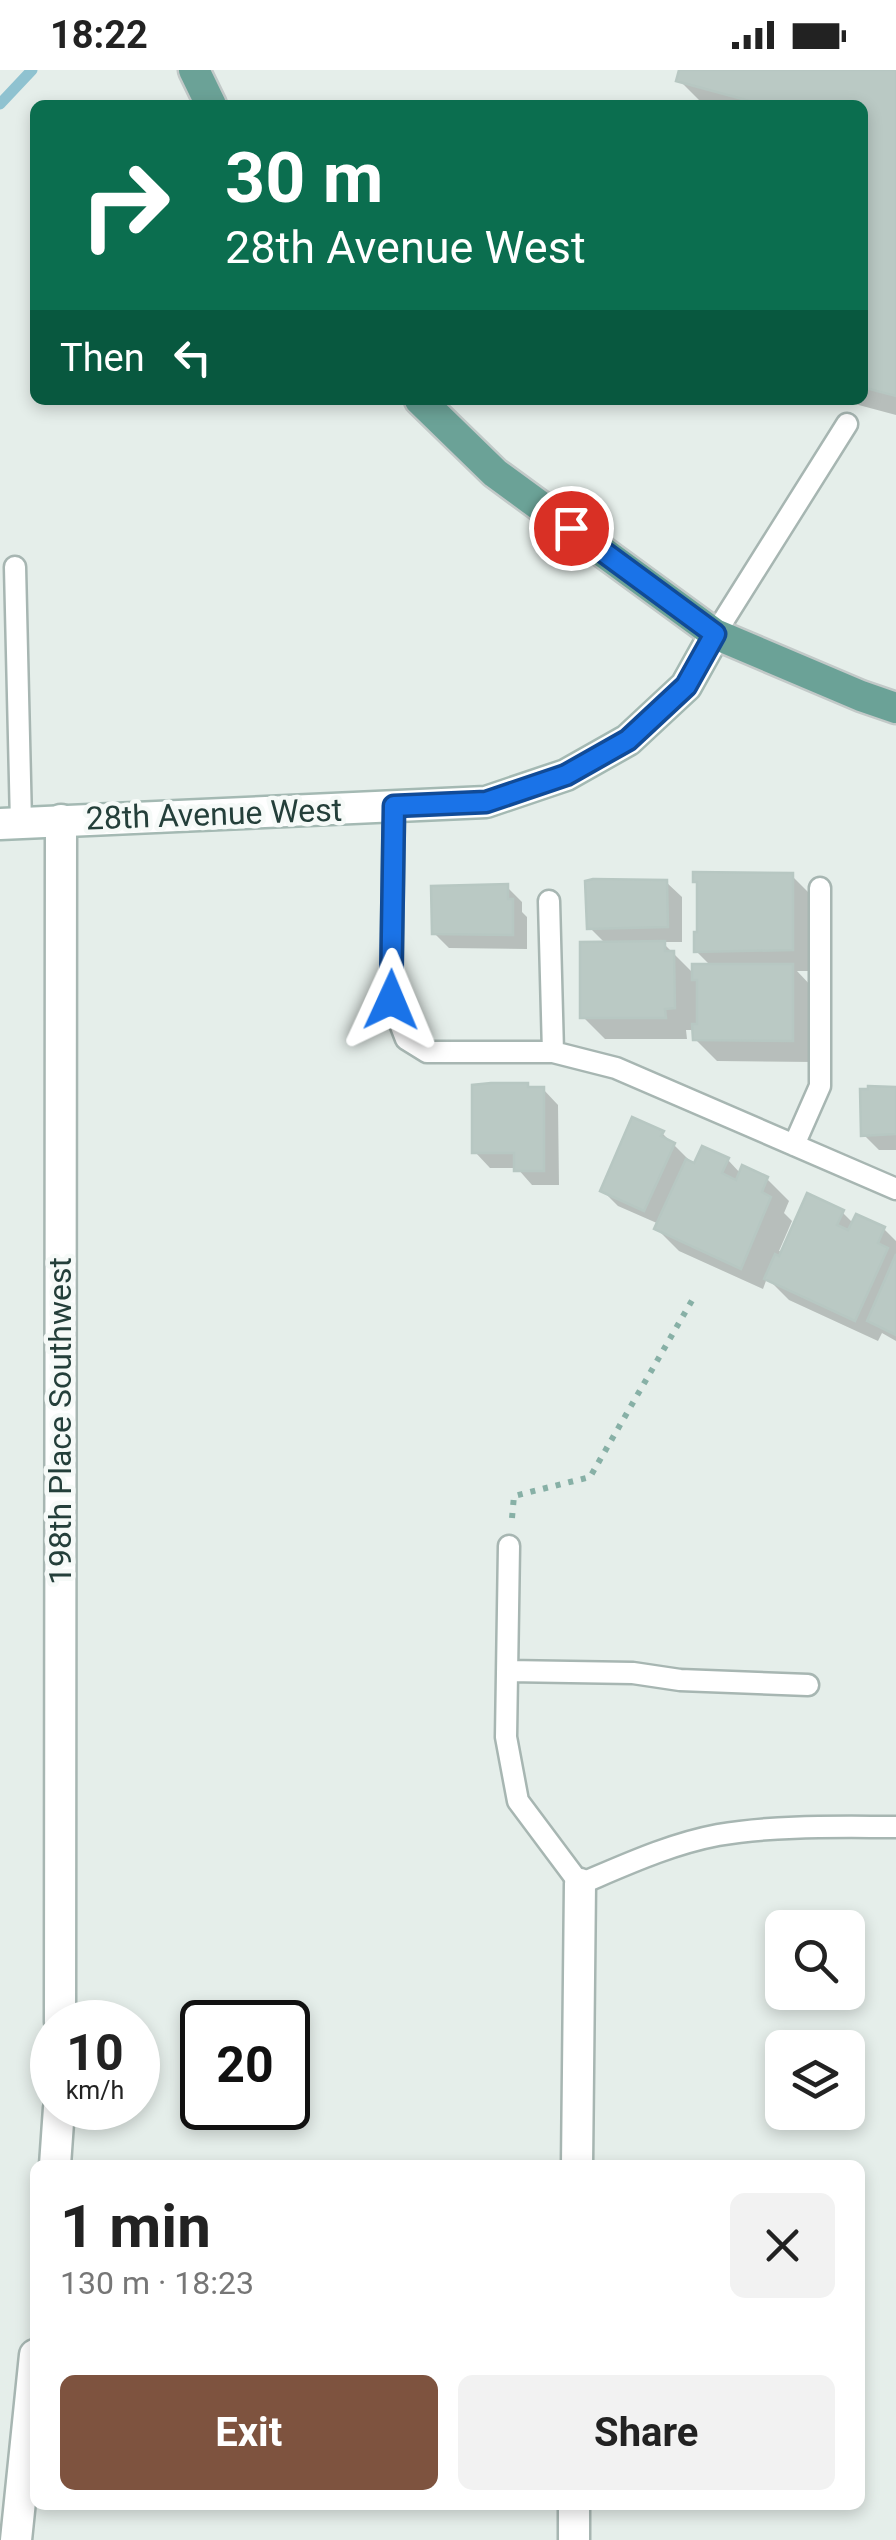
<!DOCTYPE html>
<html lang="en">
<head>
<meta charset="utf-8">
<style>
  :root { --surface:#fff; --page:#f2f2f2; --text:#222; --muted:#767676; --accent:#7e533f }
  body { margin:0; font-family:Roboto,sans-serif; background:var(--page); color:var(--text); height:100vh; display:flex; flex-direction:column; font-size:38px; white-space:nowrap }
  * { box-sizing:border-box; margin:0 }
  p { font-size:32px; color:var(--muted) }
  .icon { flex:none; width:55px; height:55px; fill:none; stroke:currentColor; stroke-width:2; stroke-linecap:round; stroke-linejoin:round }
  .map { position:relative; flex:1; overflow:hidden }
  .details { position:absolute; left:30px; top:2090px; width:835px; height:350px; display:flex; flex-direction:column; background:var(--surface); border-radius:15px; box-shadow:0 5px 15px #0003 }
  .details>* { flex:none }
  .guide { position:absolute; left:30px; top:30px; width:838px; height:305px; border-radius:15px; box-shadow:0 5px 15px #0003; background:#0b6e4f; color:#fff; overflow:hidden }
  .tools { position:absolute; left:765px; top:1840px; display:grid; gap:20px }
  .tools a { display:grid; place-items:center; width:100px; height:100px; border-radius:15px; background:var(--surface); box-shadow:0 5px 15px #0003; font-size:50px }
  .speed { position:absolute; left:30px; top:1930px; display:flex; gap:20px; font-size:50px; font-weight:700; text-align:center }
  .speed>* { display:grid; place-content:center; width:130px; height:130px; border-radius:50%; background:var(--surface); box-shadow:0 5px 15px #0003; line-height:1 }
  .speed small { font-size:25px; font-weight:400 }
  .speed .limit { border:5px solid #111; border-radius:15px; background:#fff; color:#111 }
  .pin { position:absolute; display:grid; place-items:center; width:85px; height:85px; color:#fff; margin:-42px; border:5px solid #fff; border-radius:50%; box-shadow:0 2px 10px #0007 }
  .me { position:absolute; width:110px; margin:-55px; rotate:1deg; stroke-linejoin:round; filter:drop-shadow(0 0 8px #0008) }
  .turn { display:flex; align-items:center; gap:35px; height:210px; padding:0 30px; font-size:45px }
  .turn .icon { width:130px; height:130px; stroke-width:2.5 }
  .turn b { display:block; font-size:70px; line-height:85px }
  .then { display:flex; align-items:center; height:95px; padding:0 30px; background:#0003; gap:20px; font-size:38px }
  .round { display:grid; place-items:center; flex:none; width:105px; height:105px; border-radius:15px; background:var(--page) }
  .overview { display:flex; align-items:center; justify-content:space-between; height:170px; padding:0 30px }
  h1 { font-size:60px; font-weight:700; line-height:75px }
  .cta { display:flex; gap:20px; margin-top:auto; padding:20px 30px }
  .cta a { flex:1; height:115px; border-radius:15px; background:var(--accent); color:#fff; font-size:40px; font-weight:700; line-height:115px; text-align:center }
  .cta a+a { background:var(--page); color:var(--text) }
  .status { display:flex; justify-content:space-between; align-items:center; height:70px; padding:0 50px; background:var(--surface); direction:ltr }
  .status svg { height:28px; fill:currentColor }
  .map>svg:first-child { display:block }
  .shadow { fill:#0003 }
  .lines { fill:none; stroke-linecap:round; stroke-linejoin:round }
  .stream { stroke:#8fc2d0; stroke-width:11 }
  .building { fill:#bac9c4; stroke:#b7c7c2; stroke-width:2.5 }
  .lane-casing { stroke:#a7b6b2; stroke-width:25 }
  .street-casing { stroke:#a7b6b2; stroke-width:35 }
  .secondary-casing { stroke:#a4b9b3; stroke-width:35 }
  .primary-casing { stroke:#c2c9c8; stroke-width:35 }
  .path { stroke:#87b0a6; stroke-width:6; stroke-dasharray:5 8; stroke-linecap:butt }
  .lane { stroke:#fff; stroke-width:20 }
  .street { stroke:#fff; stroke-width:30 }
  .secondary { stroke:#fff; stroke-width:30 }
  .primary { stroke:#6ba297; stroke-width:30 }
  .route-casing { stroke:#114b97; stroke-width:25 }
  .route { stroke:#1a73e8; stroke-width:18 }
  .labels { text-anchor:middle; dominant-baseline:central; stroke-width:9; stroke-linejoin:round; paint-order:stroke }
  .street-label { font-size:32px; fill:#243f3a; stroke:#f6faf8 }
</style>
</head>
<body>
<div class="status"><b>18:22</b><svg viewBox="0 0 49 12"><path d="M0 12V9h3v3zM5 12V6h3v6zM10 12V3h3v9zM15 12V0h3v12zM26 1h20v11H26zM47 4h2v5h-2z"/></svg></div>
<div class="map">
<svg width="896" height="2470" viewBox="0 0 896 2470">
  <rect width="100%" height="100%" fill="#e5eeea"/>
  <path class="shadow" d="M682,0h214v345l-56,-15h22v-295h-158l-25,-25z
    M792,806l22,22v73h-17l17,18v73l-97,-1 -22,-22v-9h-9l1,9h-82l-22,-22 23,-73 -16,-16 76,-46 16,15v45h-20l32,32 17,-8 -15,-15 3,-16 1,-50 -4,-4z
    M507,817l15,15v10l5,5v32l-78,-1 -15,-15z
    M527,1016l4,3h12l15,16 1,80h-27l-15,-17h-27l-15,-16z
    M896,1019v61h-17l-15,-15z
    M662,1063l27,27 -1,3 8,4 32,-7 13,14 26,5 22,22 -5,12 8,8 -13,30 4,1 59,-40 12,12 30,5 12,12v100l-14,-8 -4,8 -89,-41 -22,-22 -4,11 -84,-38 -22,-22 2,-5 -41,-18 -15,-15z"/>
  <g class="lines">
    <path class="stream" d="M0,34l32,-34"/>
  </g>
  <path class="building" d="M679,0h217v326l-34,-9v-282h-105v-2l-81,-22z
    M693,802l100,1v77l-99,2v-20h3v-50h-4z
    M593,809l74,1 1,47 -81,2 -2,-48z
    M508,814v15h5v36l-81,-1 -1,-48z
    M665,871v10h9l1,57 -10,1 1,9h-86v-76z
    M692,894h101v77l-100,-1 -1,-16h5v-44h-5z
    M491,1013h37v4h16v84h-30v-18h-42v-68z
    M868,1016l28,1v47l-35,2 -1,-47h8z
    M632,1047l32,14 -3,5 14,7 -31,68 -44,-20z
    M702,1076l27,12 -7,15 14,7 6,-15 26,12 -6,15 9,5 -30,72 -87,-40 32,-70 8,4z
    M807,1123l37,17 -7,15 11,5 8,-16 29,13 -7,16 10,5 -33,73 -91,-42 11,-25 4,2z
    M896,1184v81l-29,-14z"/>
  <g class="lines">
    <defs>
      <path id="lane" d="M15,497l6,256
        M715,564l132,-210
        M394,736l-3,194 15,39 21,13h126l63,16 280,121
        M549,831l4,151
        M794,1075l26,-59v-198
        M509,1476l-3,191 12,64 62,83c45,-19 90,-40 138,-49 59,-10 119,-8 178,-8
        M507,1601l126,2 47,7 128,5"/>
      <path id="street" d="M60,1952l1,-1202
        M55,2095l4,-57
        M577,2095l3,-281
        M16,2470l19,-185
        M574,2470v-35"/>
      <path id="secondary" d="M0,754l486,-22 80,-27 62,-35 58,-54 29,-52"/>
      <path id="primary" d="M194,0l17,35
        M420,330l75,73 220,161 146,62 35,12"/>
    </defs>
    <use href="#lane" class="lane-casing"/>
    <use href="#street" class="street-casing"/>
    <use href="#secondary" class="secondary-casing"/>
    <use href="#primary" class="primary-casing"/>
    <path class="path" d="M512,1448l2,-22 76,-19 104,-180"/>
    <use href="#lane" class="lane"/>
    <use href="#street" class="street"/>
    <use href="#secondary" class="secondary"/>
    <use href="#primary" class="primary"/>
  </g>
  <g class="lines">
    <defs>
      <path id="route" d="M391,930l3,-194 92,-4 80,-27 62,-35 58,-54 29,-52 -144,-106"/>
    </defs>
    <use href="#route" class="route-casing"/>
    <use href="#route" class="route"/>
  </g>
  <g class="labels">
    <g class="street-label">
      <text transform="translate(214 744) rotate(-2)">28th Avenue West</text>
      <text transform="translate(60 1351) rotate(-90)">198th Place Southwest</text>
    </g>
  </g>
</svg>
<div class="tools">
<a><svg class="icon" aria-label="search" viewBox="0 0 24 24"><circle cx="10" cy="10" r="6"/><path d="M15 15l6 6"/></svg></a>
<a><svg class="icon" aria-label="layers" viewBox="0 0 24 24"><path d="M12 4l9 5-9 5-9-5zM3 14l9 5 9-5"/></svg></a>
</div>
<div class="speed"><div>10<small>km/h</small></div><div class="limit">20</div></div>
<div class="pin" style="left:571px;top:458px;background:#d93025"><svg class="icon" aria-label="arrive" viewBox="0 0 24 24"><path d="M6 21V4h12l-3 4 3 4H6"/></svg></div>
<svg class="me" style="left:391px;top:930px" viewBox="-20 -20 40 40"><path d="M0-17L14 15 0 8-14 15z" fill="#1a73e8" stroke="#fff" stroke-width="4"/></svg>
<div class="guide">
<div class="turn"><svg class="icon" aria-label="right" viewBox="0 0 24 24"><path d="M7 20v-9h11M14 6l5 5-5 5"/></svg><div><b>30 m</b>28th Avenue West</div></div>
<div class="then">Then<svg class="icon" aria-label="left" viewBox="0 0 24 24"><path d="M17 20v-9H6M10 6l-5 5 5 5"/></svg></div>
</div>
<section class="details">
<div class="overview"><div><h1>1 min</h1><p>130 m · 18:23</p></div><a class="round"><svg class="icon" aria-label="close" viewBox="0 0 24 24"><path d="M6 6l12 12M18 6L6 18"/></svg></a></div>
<div class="cta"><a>Exit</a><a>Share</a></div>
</section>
</div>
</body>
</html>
